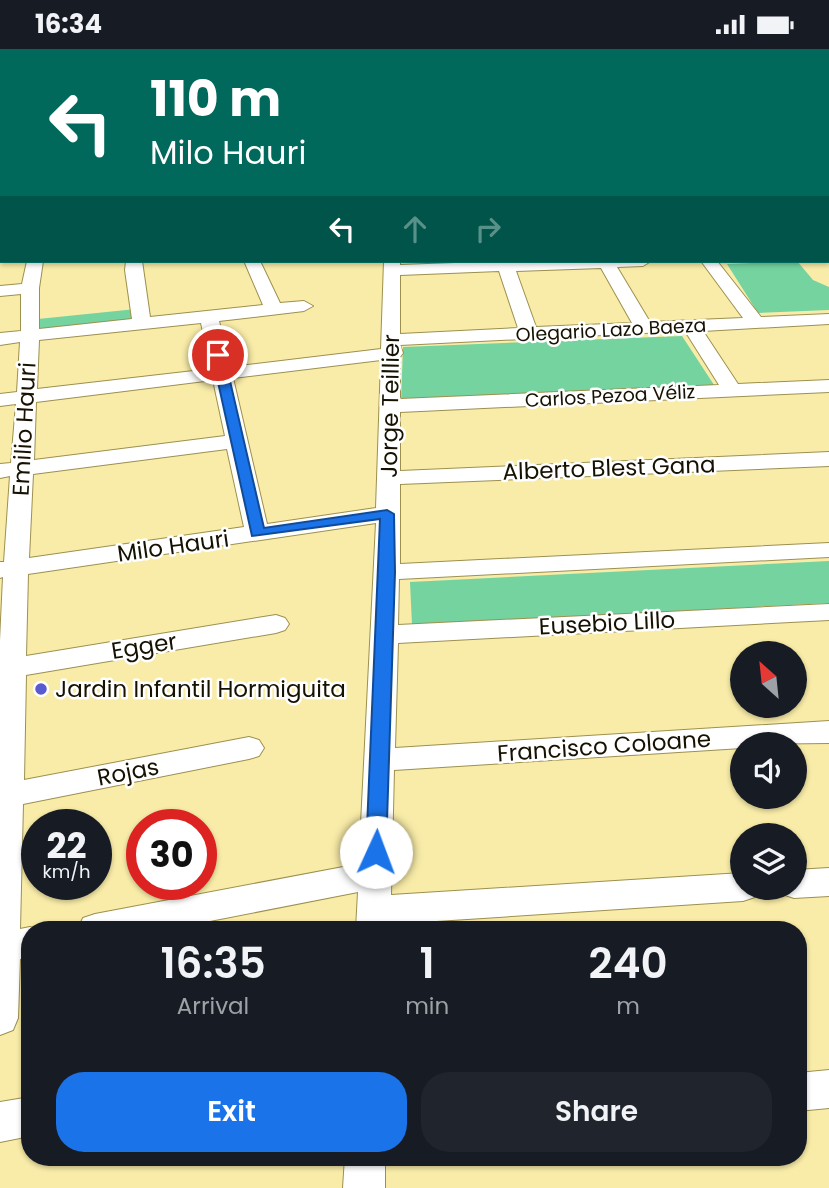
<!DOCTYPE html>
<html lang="en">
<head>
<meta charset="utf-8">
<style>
  :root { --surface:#171b24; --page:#20242c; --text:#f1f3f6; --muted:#9ea1a6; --accent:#1a73e8 }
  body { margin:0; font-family:Poppins,sans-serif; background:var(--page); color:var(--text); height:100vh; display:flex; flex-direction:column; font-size:26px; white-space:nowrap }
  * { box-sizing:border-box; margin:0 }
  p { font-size:23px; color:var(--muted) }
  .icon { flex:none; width:38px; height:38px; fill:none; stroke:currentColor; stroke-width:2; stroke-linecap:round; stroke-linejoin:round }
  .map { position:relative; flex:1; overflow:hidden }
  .details { position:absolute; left:21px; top:872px; width:786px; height:245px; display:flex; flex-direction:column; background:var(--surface); border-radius:28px; box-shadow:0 2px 5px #0004 }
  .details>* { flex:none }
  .top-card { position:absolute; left:0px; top:0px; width:830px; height:214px; box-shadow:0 2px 5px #0004; background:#00695c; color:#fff; overflow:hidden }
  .needle { width:46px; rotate:333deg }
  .controls { position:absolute; left:730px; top:592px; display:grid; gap:14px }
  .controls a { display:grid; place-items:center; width:77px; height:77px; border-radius:50%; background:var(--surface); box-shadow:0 2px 5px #0004; font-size:35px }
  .speed { position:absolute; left:21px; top:760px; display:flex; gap:14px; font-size:35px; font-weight:700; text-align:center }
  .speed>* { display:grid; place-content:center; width:91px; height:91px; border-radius:50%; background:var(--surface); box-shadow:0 2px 5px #0004; line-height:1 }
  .speed small { font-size:18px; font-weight:400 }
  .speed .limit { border:10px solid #d22; background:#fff; color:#111 }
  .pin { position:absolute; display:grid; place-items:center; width:60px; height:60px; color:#fff; margin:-30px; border:4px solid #fff; border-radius:50%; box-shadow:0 2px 7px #0007 }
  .me { position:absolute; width:77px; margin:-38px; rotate:2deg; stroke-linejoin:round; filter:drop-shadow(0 0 5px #0008) }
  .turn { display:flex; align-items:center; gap:24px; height:147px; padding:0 35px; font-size:32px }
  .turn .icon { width:91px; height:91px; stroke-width:2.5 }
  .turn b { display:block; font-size:49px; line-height:60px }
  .lanes { display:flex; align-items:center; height:66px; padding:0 35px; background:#0003; justify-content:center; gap:35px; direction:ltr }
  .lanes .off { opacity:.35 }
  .eta { display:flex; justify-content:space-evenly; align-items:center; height:119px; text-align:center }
  .eta b { font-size:42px; font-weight:600; line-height:49px }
  .action { display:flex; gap:14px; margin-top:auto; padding:14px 35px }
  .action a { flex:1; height:80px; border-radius:28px; background:var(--accent); color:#fff; font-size:28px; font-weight:600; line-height:80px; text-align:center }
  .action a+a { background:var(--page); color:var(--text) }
  .status { display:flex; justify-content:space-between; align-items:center; height:49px; padding:0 35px; background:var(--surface); direction:ltr }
  .status svg { height:19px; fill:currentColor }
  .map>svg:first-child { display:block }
  .green { fill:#75d3a0 }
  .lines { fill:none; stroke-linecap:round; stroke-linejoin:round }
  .street-casing { stroke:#9d904f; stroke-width:2 }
  .street { fill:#fff; fill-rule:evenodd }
  .route { fill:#1a73e8; stroke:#114b97; stroke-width:2 }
  .poi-dot { fill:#5959d0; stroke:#fff; stroke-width:2.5 }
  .labels { text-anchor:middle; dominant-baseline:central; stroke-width:5; stroke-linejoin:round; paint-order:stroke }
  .far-street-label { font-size:19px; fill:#161100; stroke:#fff }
  .street-label { font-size:23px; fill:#161100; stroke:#fff }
  .poi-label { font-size:23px; fill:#161100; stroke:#fff; text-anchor:start }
</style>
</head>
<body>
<div class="status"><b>16:34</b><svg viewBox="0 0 49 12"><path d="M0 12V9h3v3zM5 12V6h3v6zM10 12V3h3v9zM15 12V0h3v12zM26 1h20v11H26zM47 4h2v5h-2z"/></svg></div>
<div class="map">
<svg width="829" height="1139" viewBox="0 0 829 1139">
  <rect width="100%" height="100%" fill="#f9eca8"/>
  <path class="green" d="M330,0h499v144l-1,-142z
    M797,212l16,19 16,7v23l-71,3 -31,-49z
    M136,260l1,13 -99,10v-13z
    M682,287l36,55 -317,11 2,-55z
    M829,512v42l-417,22 -2,-43z"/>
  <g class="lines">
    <defs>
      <path id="street" d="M212,0h12v2h-12z
        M286,0h12v2h-12z
        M0,80h2v8h-2z
        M0,127h2v8h-2z
        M0,161h2v10h-2z
        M0,198h2v10h-2z
        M828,200h1v10h-1z
        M27,212h16l-4,27v41l93,-10 -7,-49 1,-9h16l8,56 113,-12 -18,-42 15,-2 20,42 24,-2 9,5 -9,5 -85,10 11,46 151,-18 3,-88h16v4l109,-4h142l-8,5 -26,1 33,55 93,-4 -42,-57h16l44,56 68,-3v10l-126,7 35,53 91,-4v12l-429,20v59l429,-19v14l-429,18v80l429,-21v14l-430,22 -1,46 431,-21v16l-431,23 -3,105 434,-27v22l-87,1v4l-348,22 -3,125 351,-22v14h18l-5,10 -12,4 -353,23v5h-34l2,-37 -189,37h-91l5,-11 12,-4 264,-50 17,-341 -348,51 -2,82 250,-41 9,3 4,6 -4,6 -9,3 -250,42 -2,105 225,-43 10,3 5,8 -5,8 -10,3 -226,45 -3,125 10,-2 7,2h-7v28l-10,2 -2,59 -5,12 -13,5v-394l3,-64 -3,1v-16h4l6,-86 -10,2v-14l11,-1 5,-59 -16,2v-12l17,-2 3,-50 -20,3v-12l21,-2v-37l-21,2v-10l22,-2zM601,219l31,55 -96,4 -20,-56zM499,222l19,57 -118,6v-59zM201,274l10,46 -174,20 2,-49zM685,282l34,54 -319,14v-42l3,-4 -3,-8zM381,311l-5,148 -109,16 -34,-146zM213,331l12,56 -191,24 2,-58zM227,400l17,78 -215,31 4,-84z
        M829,819v28l-35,2 -12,-4 -3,-7h15v-17z
        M829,1021v38l-31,3v-38z
        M30,1048v39l-30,6v-40z
        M345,1108h40v31h-42z"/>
    </defs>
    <use href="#street" class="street-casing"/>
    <use href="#street" class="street"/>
  </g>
  <path class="route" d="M218,302l6,4 40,173 123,-18 7,4 1,58 -9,280 -3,6 -7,2 -7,-2 -3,-6 14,-333 -128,17 -40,-181z"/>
  <circle class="poi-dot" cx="41" cy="640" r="7"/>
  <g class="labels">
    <g class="far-street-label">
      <text transform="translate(611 281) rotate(-3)">Olegario Lazo Baeza</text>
      <text transform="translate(610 347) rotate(-3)">Carlos Pezoa Véliz</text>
    </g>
    <g class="street-label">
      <text transform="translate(390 357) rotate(-89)">Jorge Teillier</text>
      <text transform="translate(24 380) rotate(-87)">Emilio Hauri</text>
      <text transform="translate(609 419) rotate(-2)">Alberto Blest Gana</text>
      <text transform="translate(173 497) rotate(-8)">Milo Hauri</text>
      <text transform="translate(607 574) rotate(-3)">Eusebio Lillo</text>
      <text transform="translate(144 597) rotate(-9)">Egger</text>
      <text transform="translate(604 697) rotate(-4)">Francisco Coloane</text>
      <text transform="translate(128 723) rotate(-11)">Rojas</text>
    </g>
    <g class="poi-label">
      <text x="55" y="640">Jardin Infantil Hormiguita</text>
    </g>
  </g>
</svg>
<div class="controls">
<a><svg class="needle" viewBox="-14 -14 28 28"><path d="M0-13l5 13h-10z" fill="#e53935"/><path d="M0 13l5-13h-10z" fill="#9ea1a6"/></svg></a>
<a><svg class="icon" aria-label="sound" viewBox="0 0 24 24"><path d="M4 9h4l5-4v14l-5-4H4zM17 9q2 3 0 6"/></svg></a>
<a><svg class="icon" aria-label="layers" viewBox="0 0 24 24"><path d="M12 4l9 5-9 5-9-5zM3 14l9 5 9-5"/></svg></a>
</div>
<div class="speed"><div>22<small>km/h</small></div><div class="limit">30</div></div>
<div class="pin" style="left:218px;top:306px;background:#d93025"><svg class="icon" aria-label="arrive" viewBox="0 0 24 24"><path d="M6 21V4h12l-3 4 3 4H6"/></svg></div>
<svg class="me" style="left:376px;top:803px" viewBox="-20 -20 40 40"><circle r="19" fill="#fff"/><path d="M0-13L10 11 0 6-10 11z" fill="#1a73e8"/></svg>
<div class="top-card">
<div class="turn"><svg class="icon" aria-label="left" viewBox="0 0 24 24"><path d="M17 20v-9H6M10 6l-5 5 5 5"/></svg><div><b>110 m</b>Milo Hauri</div></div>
<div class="lanes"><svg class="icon" aria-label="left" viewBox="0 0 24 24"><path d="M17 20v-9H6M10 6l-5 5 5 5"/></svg><svg class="icon off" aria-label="ahead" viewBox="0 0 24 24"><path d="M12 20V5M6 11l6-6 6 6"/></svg><svg class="icon off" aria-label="right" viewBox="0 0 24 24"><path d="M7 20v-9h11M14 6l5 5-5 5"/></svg></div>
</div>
<section class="details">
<div class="eta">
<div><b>16:35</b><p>Arrival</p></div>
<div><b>1</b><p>min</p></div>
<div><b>240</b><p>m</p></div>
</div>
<div class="action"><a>Exit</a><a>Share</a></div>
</section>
</div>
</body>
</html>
